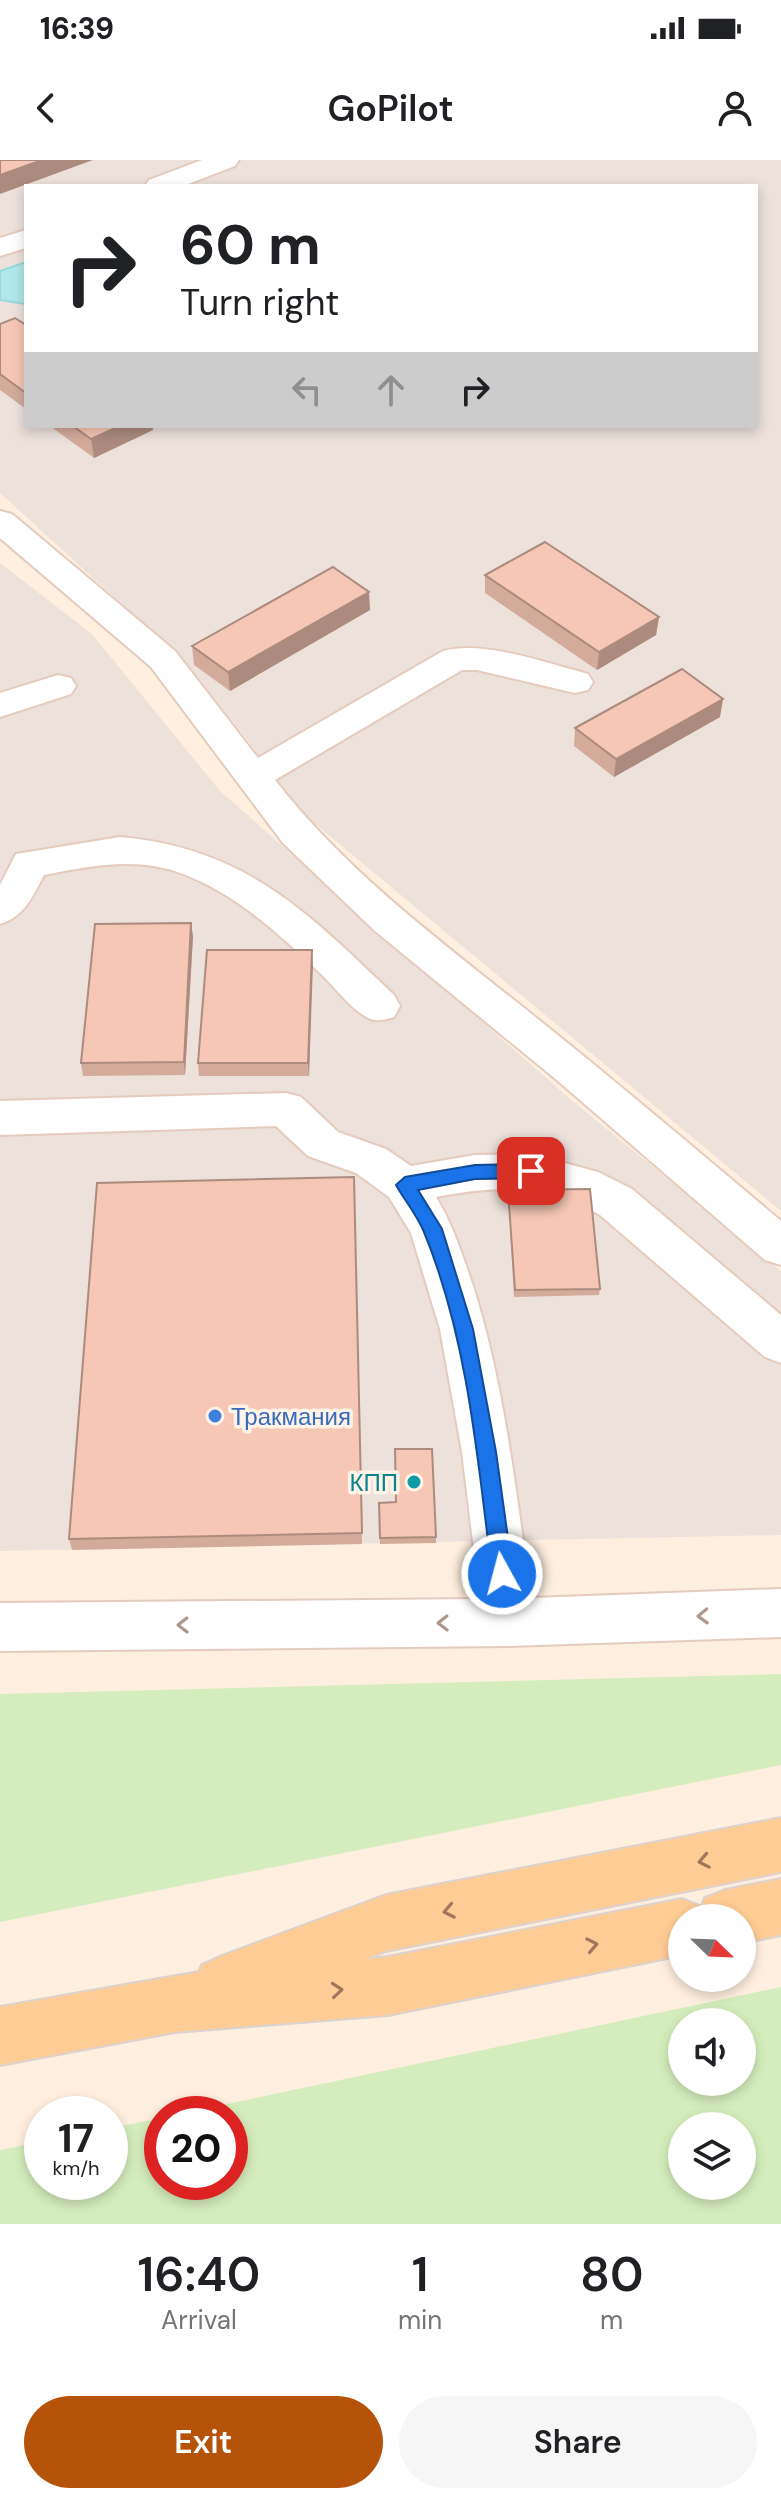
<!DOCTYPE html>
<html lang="en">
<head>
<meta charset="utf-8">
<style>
  :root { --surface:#fff; --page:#f6f6f6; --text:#202124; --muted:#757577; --accent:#b45309 }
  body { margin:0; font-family:"DM Sans",sans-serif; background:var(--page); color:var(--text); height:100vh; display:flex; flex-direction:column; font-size:30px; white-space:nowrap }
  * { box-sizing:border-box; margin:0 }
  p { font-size:26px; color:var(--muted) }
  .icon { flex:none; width:44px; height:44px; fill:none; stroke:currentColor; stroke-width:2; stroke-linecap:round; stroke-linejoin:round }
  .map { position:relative; height:2064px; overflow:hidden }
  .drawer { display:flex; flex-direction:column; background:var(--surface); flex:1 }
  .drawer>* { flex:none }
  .guide { position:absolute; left:24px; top:24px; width:734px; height:244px; border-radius:0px; box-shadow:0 4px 12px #0003; background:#fff; color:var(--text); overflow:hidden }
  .needle { width:52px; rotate:113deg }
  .tools { position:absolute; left:668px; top:1744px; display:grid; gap:16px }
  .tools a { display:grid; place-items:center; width:88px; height:88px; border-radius:50%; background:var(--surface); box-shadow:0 4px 12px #0003; font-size:40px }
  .speed { position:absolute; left:24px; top:1936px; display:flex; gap:16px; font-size:40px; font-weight:700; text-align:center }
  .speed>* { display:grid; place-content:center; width:104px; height:104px; border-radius:50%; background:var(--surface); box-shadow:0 4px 12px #0003; line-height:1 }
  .speed small { font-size:20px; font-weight:400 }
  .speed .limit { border:12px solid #d22; background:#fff; color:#111 }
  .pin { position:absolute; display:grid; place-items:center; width:68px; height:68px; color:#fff; margin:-34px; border-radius:16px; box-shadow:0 4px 12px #0006 }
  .me { position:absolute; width:88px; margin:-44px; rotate:353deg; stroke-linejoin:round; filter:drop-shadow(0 0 6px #0008) }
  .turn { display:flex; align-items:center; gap:28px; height:168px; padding:0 24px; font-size:36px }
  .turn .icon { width:104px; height:104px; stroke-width:2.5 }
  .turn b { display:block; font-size:56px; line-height:68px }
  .lanes { display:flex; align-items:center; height:76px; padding:0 24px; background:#0003; justify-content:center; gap:40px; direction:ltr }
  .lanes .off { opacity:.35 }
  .eta { display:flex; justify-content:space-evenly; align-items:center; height:136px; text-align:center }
  .eta b { font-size:48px; font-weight:600; line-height:56px }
  .action { display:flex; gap:16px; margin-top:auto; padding:16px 24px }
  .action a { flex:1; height:92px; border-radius:48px; background:var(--accent); color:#fff; font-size:32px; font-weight:600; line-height:92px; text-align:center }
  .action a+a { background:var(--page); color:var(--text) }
  .status { display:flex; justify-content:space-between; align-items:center; height:56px; padding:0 40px; background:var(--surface); direction:ltr }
  .status svg { height:22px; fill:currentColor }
  header { display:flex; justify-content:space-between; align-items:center; height:104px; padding:0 24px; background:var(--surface); font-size:36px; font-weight:600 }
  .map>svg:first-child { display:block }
  .industrial { fill:#ece1db; fill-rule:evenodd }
  .green { fill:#d5edbc; fill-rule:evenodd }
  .water { fill:#b2e7e9; stroke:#97d9dc; stroke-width:2 }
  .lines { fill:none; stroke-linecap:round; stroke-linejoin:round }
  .minor-casing { stroke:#e5cbbd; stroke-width:4 }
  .major-casing { stroke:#dcd2ce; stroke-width:4 }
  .minor { fill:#fff; fill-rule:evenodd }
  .major { fill:#ffcc95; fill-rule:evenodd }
  .wall { fill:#d4ab9b }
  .shaded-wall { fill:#ac8b7e }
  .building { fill:#f6c7b4; stroke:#ac8b7e; stroke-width:2 }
  .oneway { stroke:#ad978f }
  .oneway2 { stroke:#a0765c }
  .route { fill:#1a73e8; stroke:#114b97; stroke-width:2 }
  .shop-dot { fill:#3f7fe0; stroke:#fff3e7; stroke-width:3 }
  .culture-dot { fill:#0f9aa8; stroke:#fff3e7; stroke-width:3 }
  .labels { text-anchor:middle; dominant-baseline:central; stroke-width:7; stroke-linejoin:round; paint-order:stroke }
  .shop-label { font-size:24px; fill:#366cbe; stroke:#fff3e7; text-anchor:start }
  .culture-label { font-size:24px; fill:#0d838f; stroke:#fff3e7; text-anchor:end }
</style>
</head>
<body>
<div class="status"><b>16:39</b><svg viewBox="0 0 49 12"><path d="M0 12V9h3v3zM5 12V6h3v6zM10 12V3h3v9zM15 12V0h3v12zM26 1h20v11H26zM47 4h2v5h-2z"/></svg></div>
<header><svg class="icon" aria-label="back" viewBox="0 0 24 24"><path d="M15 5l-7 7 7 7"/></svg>GoPilot<svg class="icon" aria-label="person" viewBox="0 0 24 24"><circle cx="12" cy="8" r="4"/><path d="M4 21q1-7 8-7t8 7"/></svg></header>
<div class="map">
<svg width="781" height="2064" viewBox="0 0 781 2064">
  <rect width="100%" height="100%" fill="#feefdf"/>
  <path class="industrial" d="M0,0h781v1051l-485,-403 -47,-66 -63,-79 -186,-170zM26,26h730v240h-730z
    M0,403l92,71 128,157 349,307 212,173v264l-781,16z"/>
  <path class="green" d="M781,1514v91l-781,157v-228z
    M781,1827v237h-781v-74l42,-8v40h68v-54l52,-10v64h68v-68h-50zM682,1862h60v60h-60zM682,1966h60v60h-60z"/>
  <path class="water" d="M26,102v42l-26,-4v-29z"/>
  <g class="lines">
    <defs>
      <path id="minor" d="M202,0h37l-4,6 -52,20h-38l4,-6z
        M26,70v18l-26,8v-18z
        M0,351l12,3 163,137 83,107 185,-107c40,-11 104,12 145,23l5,8 -5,8 -13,3 -98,-23h-15l-187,110c72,93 168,163 259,236 84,67 165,136 247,205v44l-16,-5 -207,-179 -183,-150 -92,-88 -132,-176 -151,-129z
        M58,515l13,3 5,8 -5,8 -71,23v-24z
        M120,677c126,11 188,76 274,158l6,11 -6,11c-10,3 -19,6 -29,-1 -16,-9 -30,-29 -44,-42 -40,-39 -85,-80 -138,-100 -46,-18 -93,-8 -139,1 -11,21 -20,42 -44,49v-39l16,-31z
        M286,933l15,4 37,35 48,17 25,17 64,-11 56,-1 67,18 34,17 149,126v48l-16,-6 -165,-142c-57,-31 -101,-30 -164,-18 17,28 26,57 37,89 32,101 43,207 58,312l250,-9v48l-272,9 -509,5v-48l480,-4 -18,-147 -22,-123 -29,-96 -22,-36 -33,-24 -48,-17 -32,-30 -276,9v-34z"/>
      <path id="major" d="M781,1658v54l-395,79 -21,8 23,-2 294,-58 20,8 3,-9 20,-8 56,-11v56l-39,8v-25h-60v37l-294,60 -213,17 -175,33v-58l199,-35 3,-7 20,-9 164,-61z"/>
    </defs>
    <use href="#minor" class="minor-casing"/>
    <use href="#major" class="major-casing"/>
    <use href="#minor" class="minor"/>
    <use href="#major" class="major"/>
  </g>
  <path class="wall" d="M0,164l26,1v84l-26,-19z
    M50,266h102l1,4 -59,28z
    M485,415l174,42 -3,18 -59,35 -112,-77z
    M370,450l-140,81 -36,-26 -2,-19z
    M720,557l-106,60 -40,-31 1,-18z
    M193,776l-8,139 -102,1 -2,-13z
    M312,790l-3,126h-110l-1,-13z
    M354,1017l8,367 -290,6 -3,-11z
    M508,1030l92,99 -1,6 -85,2z
    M379,1343l57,34v6l-56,1z"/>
  <path class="shaded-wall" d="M42,0h51l-93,34v-19z
    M120,266h32l1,4 -59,28 -3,-19z
    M369,432l1,18 -140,81 -2,-19z
    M659,457l-3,18 -59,35 2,-18z
    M723,539l-3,18 -106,60 2,-18z
    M191,763l2,13 -8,139 -1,-13z
    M312,790l1,14 -4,112 -1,-13z"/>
  <path class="building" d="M0,0h42l-42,15z
    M15,158l11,7v68l-26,-19v-50z
    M73,266h47l-29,13z
    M545,382l114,75 -60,35 -114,-77z
    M333,407l36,25 -141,80 -36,-26z
    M682,509l41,30 -107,60 -41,-31z
    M191,763l-7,139 -103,1 14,-139z
    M207,790h105l-4,113h-110z
    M354,1017l8,356 -293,6 28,-356z
    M590,1029l10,100 -85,1 -7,-100z
    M395,1289h37l4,88 -56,1 -1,-35 17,-1z"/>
  <defs><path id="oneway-chevron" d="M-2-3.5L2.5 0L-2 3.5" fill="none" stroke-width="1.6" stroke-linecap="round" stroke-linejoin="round" transform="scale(2)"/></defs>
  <g class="oneway">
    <use href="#oneway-chevron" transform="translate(703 1456) rotate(178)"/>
    <use href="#oneway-chevron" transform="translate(443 1463) rotate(179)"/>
    <use href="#oneway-chevron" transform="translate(183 1465) rotate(179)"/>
  </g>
  <g class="oneway2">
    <use href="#oneway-chevron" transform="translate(704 1701) rotate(169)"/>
    <use href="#oneway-chevron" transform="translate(449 1751) rotate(169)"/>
    <use href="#oneway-chevron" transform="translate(592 1785) rotate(-11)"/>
    <use href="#oneway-chevron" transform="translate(337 1830) rotate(-5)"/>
  </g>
  <path class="route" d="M531,1004l9,7 -9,7 -56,1 -57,11 24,39 31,100 23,123 17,122 -3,7 -8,3 -7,-3 -3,-7c-14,-113 -24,-235 -68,-342 -7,-17 -19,-31 -28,-47l9,-8 70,-12z"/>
  <circle class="shop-dot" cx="215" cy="1256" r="8"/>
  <circle class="culture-dot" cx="414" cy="1322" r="8"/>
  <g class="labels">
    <g class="shop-label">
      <text x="231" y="1256">Тракмания</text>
    </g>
    <g class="culture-label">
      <text x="398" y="1322">КПП</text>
    </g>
  </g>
</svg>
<div class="tools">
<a><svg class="needle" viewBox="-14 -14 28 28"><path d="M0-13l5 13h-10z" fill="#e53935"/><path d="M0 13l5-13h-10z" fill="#757577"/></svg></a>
<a><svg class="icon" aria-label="sound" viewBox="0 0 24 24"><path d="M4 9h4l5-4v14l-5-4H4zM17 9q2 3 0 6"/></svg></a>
<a><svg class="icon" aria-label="layers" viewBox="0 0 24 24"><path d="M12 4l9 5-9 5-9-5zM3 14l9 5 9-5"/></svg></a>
</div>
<div class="speed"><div>17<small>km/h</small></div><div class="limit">20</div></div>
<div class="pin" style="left:531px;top:1011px;background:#d93025"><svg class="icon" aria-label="arrive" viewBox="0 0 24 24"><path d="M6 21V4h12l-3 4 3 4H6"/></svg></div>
<svg class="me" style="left:502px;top:1414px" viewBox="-20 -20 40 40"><circle r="17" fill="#1a73e8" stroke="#fff" stroke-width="3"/><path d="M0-11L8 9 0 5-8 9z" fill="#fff"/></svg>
<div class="guide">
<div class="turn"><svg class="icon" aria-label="right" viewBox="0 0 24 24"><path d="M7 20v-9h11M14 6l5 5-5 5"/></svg><div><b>60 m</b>Turn right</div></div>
<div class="lanes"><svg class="icon off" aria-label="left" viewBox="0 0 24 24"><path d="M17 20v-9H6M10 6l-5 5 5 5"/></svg><svg class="icon off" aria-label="ahead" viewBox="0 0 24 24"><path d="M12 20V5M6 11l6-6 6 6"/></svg><svg class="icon" aria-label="right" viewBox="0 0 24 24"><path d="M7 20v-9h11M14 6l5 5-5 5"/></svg></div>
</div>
</div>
<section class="drawer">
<div class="eta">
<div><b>16:40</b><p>Arrival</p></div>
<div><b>1</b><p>min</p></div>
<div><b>80</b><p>m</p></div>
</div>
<div class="action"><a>Exit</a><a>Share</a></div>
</section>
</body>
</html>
